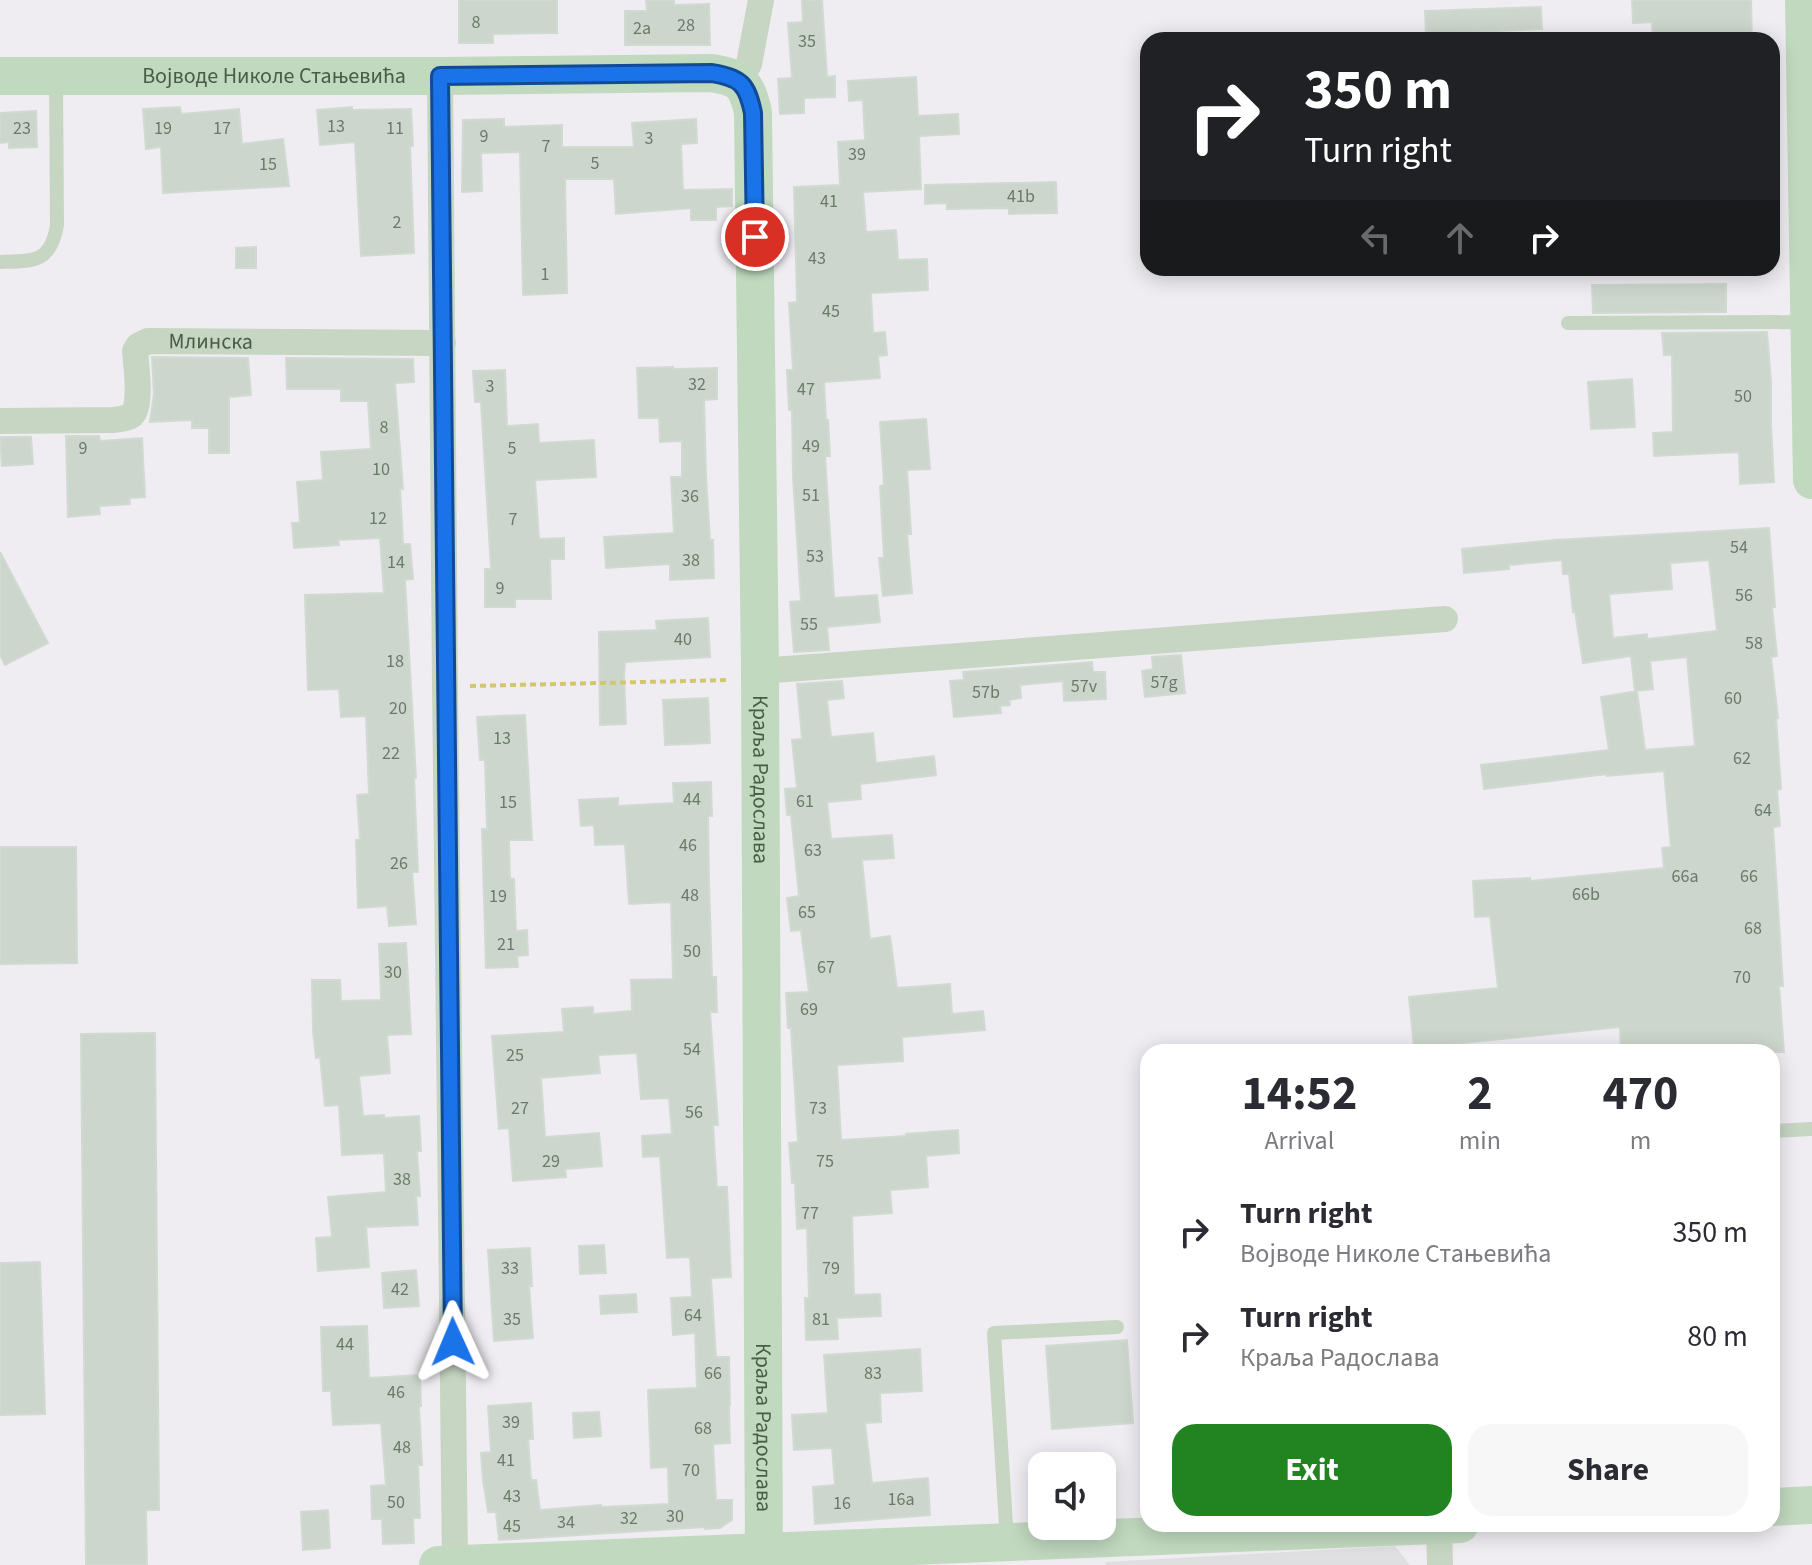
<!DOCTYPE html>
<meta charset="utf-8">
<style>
:root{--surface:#fff;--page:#f7f7f7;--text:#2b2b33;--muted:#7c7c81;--accent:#228321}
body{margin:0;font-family:"Source Sans 3",sans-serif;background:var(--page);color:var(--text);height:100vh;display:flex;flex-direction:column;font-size:30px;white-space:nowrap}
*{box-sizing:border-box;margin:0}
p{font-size:26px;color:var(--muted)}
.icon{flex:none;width:44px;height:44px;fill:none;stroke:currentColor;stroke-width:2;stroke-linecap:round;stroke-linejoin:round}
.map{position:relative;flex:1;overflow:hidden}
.drawer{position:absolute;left:1140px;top:1044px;width:640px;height:488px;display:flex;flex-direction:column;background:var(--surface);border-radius:24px;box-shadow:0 4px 20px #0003}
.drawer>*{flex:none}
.hud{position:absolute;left:1140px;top:32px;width:640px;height:244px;border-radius:24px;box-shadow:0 4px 20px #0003;background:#202124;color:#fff;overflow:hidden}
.fabs{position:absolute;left:1028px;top:1452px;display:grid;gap:16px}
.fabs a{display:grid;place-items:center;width:88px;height:88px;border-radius:16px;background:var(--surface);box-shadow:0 4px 20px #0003;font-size:40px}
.pin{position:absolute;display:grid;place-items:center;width:68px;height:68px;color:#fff;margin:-34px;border:4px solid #fff;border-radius:50%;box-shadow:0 2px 8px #0007}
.me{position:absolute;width:88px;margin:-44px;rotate:359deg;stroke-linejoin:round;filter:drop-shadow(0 0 6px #0008)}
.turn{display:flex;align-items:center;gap:28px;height:168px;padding:0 32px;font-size:36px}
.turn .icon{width:104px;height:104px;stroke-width:2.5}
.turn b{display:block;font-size:56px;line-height:68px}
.lanes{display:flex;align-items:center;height:76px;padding:0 32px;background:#0003;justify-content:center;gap:40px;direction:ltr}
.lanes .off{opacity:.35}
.eta{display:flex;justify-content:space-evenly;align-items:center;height:136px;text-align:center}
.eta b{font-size:48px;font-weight:700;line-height:56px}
.cta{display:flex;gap:16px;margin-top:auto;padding:16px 32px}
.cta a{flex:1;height:92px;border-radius:24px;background:var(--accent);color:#fff;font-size:32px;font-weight:700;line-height:92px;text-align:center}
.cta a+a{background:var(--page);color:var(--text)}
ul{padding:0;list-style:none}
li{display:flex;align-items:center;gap:24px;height:104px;padding:0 32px}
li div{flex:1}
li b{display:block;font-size:30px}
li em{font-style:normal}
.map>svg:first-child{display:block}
.education{fill:#dfdfe2}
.building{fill:#cdd6cd;stroke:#d1dad2;stroke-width:2;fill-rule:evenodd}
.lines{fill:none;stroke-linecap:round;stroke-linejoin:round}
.path{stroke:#d3c76d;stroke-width:4;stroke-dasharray:6 4;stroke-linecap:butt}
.lane{stroke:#c6d6c3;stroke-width:14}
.street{stroke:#c6d6c3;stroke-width:26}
.secondary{stroke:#c1d9bf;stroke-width:38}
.route-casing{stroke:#114b97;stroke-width:20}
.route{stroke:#1a73e8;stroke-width:14}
.labels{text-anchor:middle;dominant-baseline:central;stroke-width:7;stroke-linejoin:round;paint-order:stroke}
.number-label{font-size:18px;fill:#697b66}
.street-label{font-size:22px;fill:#485d44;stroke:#fff}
</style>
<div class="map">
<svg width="1812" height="1565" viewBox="0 0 1812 1565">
<rect width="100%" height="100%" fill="#efedf1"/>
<!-- education -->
<path class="education" d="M1395 1546 1410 1565H1106L1105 1562Z"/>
<!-- building -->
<path class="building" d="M459 0H557V33L493 34V43H459Z
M646 0H674V5L709 4 710 45H625V11H647Z
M802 0H822L827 77 835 76V97L804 98V113L780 114 778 79 792 78 788 23 803 22Z
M1632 0H1751L1752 40H1653L1652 22 1633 23Z
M1541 7 1542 29 1426 34 1425 11Z
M916 77 918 116 958 114 959 134 919 136 921 189 863 192 866 232 896 230 898 260 927 259 928 290 871 293 873 333 885 332 887 355 878 356 880 378 824 382 826 420H828L830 456H825L834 598 877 595 880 622 827 627 829 650 794 652 790 602 801 601 793 477 792 410H789L787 370H793L789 303 797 302 794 187 840 185 838 142 865 140 863 100 849 101 848 81Z
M180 107 181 114 239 109 242 144 283 139 289 186 163 193 161 147 146 149 143 109Z
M352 107V110L411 109 413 146H410L414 253 361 256 355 142 320 145 317 110Z
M36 111 37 147 9 148V142L0 143V113Z
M504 119V127L562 125V147H634L632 123 696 119 697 143 681 144 683 190 732 189V206L716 207V220H691V208L616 214 614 179H565L567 293 523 295 520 152 481 153 482 191 462 192 463 120Z
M1056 182 1057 213 1009 214V208L947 209V203L925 204V185Z
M256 247V268H236V248Z
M1726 284V312L1593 313 1592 285Z
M1767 332 1771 381V425L1774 482 1740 484 1739 452 1654 456 1653 433 1673 432 1672 355H1664L1662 333Z
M152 357 248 358 251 395 229 397V453H209V428H192V420L150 422 154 394Z
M286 358 413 359 414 382 395 383 403 489H400L403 544H410L413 579 405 580 416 778H414L418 872H412L416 924 389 926 387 906 358 908 356 840H360L357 795 369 794 366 716 341 717 339 689 308 690 305 595 384 593 380 538 338 540 339 545 294 548 292 523H300L297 482 323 480 321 452 371 449 368 401H341V389H287Z
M673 367V369L717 368V399L704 400 706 476 710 540H713L714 578 670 580V564L606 568 604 537 674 533 671 477H682V441L660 442 659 418H639L637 368Z
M505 370 507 426 538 424 539 443 594 440 596 477 535 480 539 539 564 538V559H550L551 599H515V607H485V569H491L481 402H475L473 371Z
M1632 379 1635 427 1591 429 1588 382Z
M926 419 930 469 907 470 911 534H907L912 593 883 596 879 558H884L880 486 884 485 880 422Z
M66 436H99L100 441 142 438 145 497 129 498 130 504 99 506 100 514 68 517Z
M0 437H31L33 464 2 466Z
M1769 528 1775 607H1772L1777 656 1771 657 1778 718H1776L1781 789 1777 790 1780 826 1773 827 1783 986H1779L1784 1052H1748L1747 1044 1651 1052H1621L1620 1027 1414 1048 1409 997 1498 988 1490 916 1475 917 1473 881 1530 878 1531 881 1664 868 1662 848 1671 847 1664 771 1607 776V774L1484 789 1481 765 1609 750 1601 697 1637 691 1645 750 1695 746 1687 657 1650 661 1653 689 1635 691 1631 656 1583 663 1575 611 1573 612 1569 574H1563L1562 560 1509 565V569L1464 573 1462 549 1554 540ZM1709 560 1717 631 1647 639V634L1613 638 1609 594 1672 589 1670 563Z
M0 552 48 643 5 665 0 655Z
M708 618 710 657 625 662 624 677 626 724 600 725 599 632 657 630 656 621Z
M1181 655 1185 693 1145 697 1142 671 1153 669 1152 657Z
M1092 662 1093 672H1105L1106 699 1064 701 1063 681 1020 685 1021 698 1009 700 1010 705 1000 706 1001 713 954 717 950 681 964 680 963 672Z
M842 681 844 698 827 700 831 737 873 733 876 763 934 756 936 775 860 784 861 799 827 802 831 839 892 835 894 858 862 860 870 939 890 936 897 988 950 984 952 1014 983 1011 985 1030 902 1037 903 1061 837 1065 841 1140 907 1136 906 1134 958 1130 959 1153 926 1156 928 1187 890 1190 892 1213 852 1216 854 1295 880 1294 881 1316 837 1318 838 1339 806 1340 805 1298H809L807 1228 797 1229 795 1183H792L789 1143 798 1142 791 1028H788L786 993 809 992 801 930 791 931 787 898 799 896 791 815H787L785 789 797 788 792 740 802 739 797 684Z
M708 698 710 743 665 745 663 700Z
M525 715 532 840H509L510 879H514L516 931 527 930 528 955 517 956 518 967 486 968 482 829H487L485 760H480L477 717Z
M711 782 712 816H708L709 882 712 977H716L717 1012H710L718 1125H713L717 1187H727L731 1277 711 1278 716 1357H729L730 1405H729L730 1443 713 1444 716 1500H732V1520L720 1528 705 1529V1527L499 1540 496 1512H488L483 1480 481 1453 491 1452 488 1406 531 1403 533 1439H528L531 1480H536L540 1510 601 1505 602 1507 669 1504 668 1467 651 1468 648 1390 697 1388 695 1333 673 1335 671 1298 692 1297 690 1257 667 1258 660 1156 643 1157 642 1136 672 1134 669 1098 641 1099 637 1053 598 1055 600 1073 541 1078 545 1137 599 1133 602 1166 565 1169 566 1177 513 1181 509 1128 499 1129 492 1036 564 1032 562 1009 593 1007V1014L632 1011 631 980 673 979 671 902 629 904 625 844 595 845 594 825 581 826 579 800 618 798V806L674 803 673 783Z
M0 847H76L77 963 0 964Z
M406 943 411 1034 387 1035 390 1073 359 1076 363 1116 384 1115V1118L419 1116 421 1151H417L420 1196H416L418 1225 366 1227 369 1267 318 1271 316 1238 332 1237 328 1197 386 1192 384 1153 342 1155 339 1105 325 1106 320 1057 316 1058 313 1031 312 980H340L341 1001 381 1000 379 944Z
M155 1033 159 1510H146L147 1565H86L81 1034Z
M604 1245 606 1273 580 1274 579 1246Z
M530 1248 532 1286H529L533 1338 494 1341 488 1250Z
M40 1262 45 1414 0 1415V1263Z
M416 1270 419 1306 384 1308 382 1273Z
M636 1294 637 1312 601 1314 600 1296Z
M367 1326 369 1378 420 1375 421 1406H419L422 1465H418L420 1518H413L414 1543 383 1544 382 1519H372L371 1486 386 1485 381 1423 333 1425 331 1391H323L321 1327Z
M1127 1340 1133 1423 1052 1429 1046 1346Z
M920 1349 922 1391 880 1393 881 1422 865 1423 872 1483 928 1478 930 1515 815 1524 813 1487 835 1485 832 1448 794 1450 792 1415 828 1413 824 1355Z
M599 1412 601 1436 574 1438 573 1413Z
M328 1510 330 1548 303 1550 301 1512Z"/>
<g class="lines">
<!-- path -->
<path class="path" d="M470 686 730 680"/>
<!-- lane -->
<path class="lane" d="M0 262C33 261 51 263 57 225L56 76
M1568 323 1810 322
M1772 1131 1812 1129
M1007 1541 994 1333 1117 1327"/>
<!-- street -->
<g class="street">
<path d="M440 76 445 687 455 1565"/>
<path d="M740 82 749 64 761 0"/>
<path id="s1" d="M0 421 114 420C120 419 127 419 132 415 142 406 136 364 135 351L138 346 148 341 443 343"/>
<path d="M760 671 1445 619"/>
<path d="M1439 1525 1440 1565"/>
</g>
<!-- secondary -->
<g class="secondary">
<path d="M1804 0 1812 480"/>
<path id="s2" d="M0 76H440L712 73C741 78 747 84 753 113L760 671 764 1565"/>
<path d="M1772 1507 1812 1505"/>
<path d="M438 1565 1460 1524"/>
</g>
</g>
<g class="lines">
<defs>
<path id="route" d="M453 1342 440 76 712 73C741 78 747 84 753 113L755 237"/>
</defs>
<!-- route casing -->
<use href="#route" class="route-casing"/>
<!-- route -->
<use href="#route" class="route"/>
</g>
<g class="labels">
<!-- number labels -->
<g class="number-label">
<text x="476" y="22">8</text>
<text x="686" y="25">28</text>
<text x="642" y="28">2a</text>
<text x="807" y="41">35</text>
<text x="336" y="126">13</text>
<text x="22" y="128">23</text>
<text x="163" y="128">19</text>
<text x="222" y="128">17</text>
<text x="395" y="128">11</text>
<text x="484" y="136">9</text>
<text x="649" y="138">3</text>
<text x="546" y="146">7</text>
<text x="857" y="154">39</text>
<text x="595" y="163">5</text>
<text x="268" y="164">15</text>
<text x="1021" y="196">41b</text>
<text x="829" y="201">41</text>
<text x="397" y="222">2</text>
<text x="817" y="258">43</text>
<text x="545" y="274">1</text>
<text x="831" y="311">45</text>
<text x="697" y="384">32</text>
<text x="490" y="386">3</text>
<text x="806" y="389">47</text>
<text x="1743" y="396">50</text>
<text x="384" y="427">8</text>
<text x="811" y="446">49</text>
<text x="83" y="448">9</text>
<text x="512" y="448">5</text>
<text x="381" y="469">10</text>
<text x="811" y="495">51</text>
<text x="690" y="496">36</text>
<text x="378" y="518">12</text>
<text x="513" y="519">7</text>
<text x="1739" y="547">54</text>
<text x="815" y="556">53</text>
<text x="691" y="560">38</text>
<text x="396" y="562">14</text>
<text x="500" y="588">9</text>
<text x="1744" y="595">56</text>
<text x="809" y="624">55</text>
<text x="683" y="639">40</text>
<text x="1754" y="643">58</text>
<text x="395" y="661">18</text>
<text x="1164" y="682">57g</text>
<text x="1084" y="686">57v</text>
<text x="986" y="692">57b</text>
<text x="1733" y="698">60</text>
<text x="398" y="708">20</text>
<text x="502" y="738">13</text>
<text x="391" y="753">22</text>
<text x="1742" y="758">62</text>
<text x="692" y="799">44</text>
<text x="805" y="801">61</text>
<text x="508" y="802">15</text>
<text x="1763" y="810">64</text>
<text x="688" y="845">46</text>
<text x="813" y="850">63</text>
<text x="399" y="863">26</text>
<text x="1685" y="876">66a</text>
<text x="1749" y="876">66</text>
<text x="1586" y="894">66b</text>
<text x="690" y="895">48</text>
<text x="498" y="896">19</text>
<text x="807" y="912">65</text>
<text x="1753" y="928">68</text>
<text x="506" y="944">21</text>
<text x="692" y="951">50</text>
<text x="826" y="967">67</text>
<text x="393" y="972">30</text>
<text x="1742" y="977">70</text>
<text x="809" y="1009">69</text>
<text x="692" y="1049">54</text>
<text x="515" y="1055">25</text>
<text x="520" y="1108">27</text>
<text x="818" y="1108">73</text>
<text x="694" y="1112">56</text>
<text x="551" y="1161">29</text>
<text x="825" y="1161">75</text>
<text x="402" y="1179">38</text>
<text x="810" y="1213">77</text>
<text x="510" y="1268">33</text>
<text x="831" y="1268">79</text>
<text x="400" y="1289">42</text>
<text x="693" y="1315">64</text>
<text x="512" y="1319">35</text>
<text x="821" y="1319">81</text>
<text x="345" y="1344">44</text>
<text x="713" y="1373">66</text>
<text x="873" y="1373">83</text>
<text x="396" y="1392">46</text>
<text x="511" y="1422">39</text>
<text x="703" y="1428">68</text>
<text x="402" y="1447">48</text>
<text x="506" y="1460">41</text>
<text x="691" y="1470">70</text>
<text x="512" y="1496">43</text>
<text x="901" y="1499">16a</text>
<text x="396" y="1502">50</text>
<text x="842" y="1503">16</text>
<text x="675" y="1516">30</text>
<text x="629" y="1518">32</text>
<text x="566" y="1522">34</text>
<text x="512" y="1526">45</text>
</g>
<!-- street labels -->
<g class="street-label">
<text stroke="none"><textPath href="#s2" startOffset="274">Војводе Николе Стањевића</textPath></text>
<text stroke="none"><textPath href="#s1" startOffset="278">Млинска</textPath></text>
<text stroke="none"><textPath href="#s2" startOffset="1442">Краља Радослава</textPath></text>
<text stroke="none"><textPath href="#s2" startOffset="2090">Краља Радослава</textPath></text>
</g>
</g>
</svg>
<div class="fabs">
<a><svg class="icon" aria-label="sound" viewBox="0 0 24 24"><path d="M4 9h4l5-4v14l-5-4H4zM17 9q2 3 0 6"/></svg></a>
</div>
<div class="pin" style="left:755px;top:237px;background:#d93025"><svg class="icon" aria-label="arrive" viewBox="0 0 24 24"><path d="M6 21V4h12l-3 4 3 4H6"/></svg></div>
<svg class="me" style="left:453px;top:1342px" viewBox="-20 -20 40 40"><path d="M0-17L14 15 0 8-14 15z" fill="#1a73e8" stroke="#fff" stroke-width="4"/></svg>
<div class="hud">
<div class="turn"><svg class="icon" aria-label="right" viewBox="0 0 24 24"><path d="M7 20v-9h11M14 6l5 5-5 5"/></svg><div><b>350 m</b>Turn right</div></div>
<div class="lanes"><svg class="icon off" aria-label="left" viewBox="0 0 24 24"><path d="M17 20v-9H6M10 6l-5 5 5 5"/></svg><svg class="icon off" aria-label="ahead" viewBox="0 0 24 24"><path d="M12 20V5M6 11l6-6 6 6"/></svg><svg class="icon" aria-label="right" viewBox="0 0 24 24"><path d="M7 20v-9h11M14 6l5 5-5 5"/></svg></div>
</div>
<section class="drawer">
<div class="eta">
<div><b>14:52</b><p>Arrival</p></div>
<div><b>2</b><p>min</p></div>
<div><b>470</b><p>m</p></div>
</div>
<ul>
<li><svg class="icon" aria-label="right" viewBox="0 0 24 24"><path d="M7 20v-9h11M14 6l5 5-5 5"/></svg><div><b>Turn right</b><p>Војводе Николе Стањевића</p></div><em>350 m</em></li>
<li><svg class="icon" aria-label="right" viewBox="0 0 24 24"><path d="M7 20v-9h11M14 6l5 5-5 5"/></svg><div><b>Turn right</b><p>Краља Радослава</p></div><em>80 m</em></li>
</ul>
<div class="cta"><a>Exit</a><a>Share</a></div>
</section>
</div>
